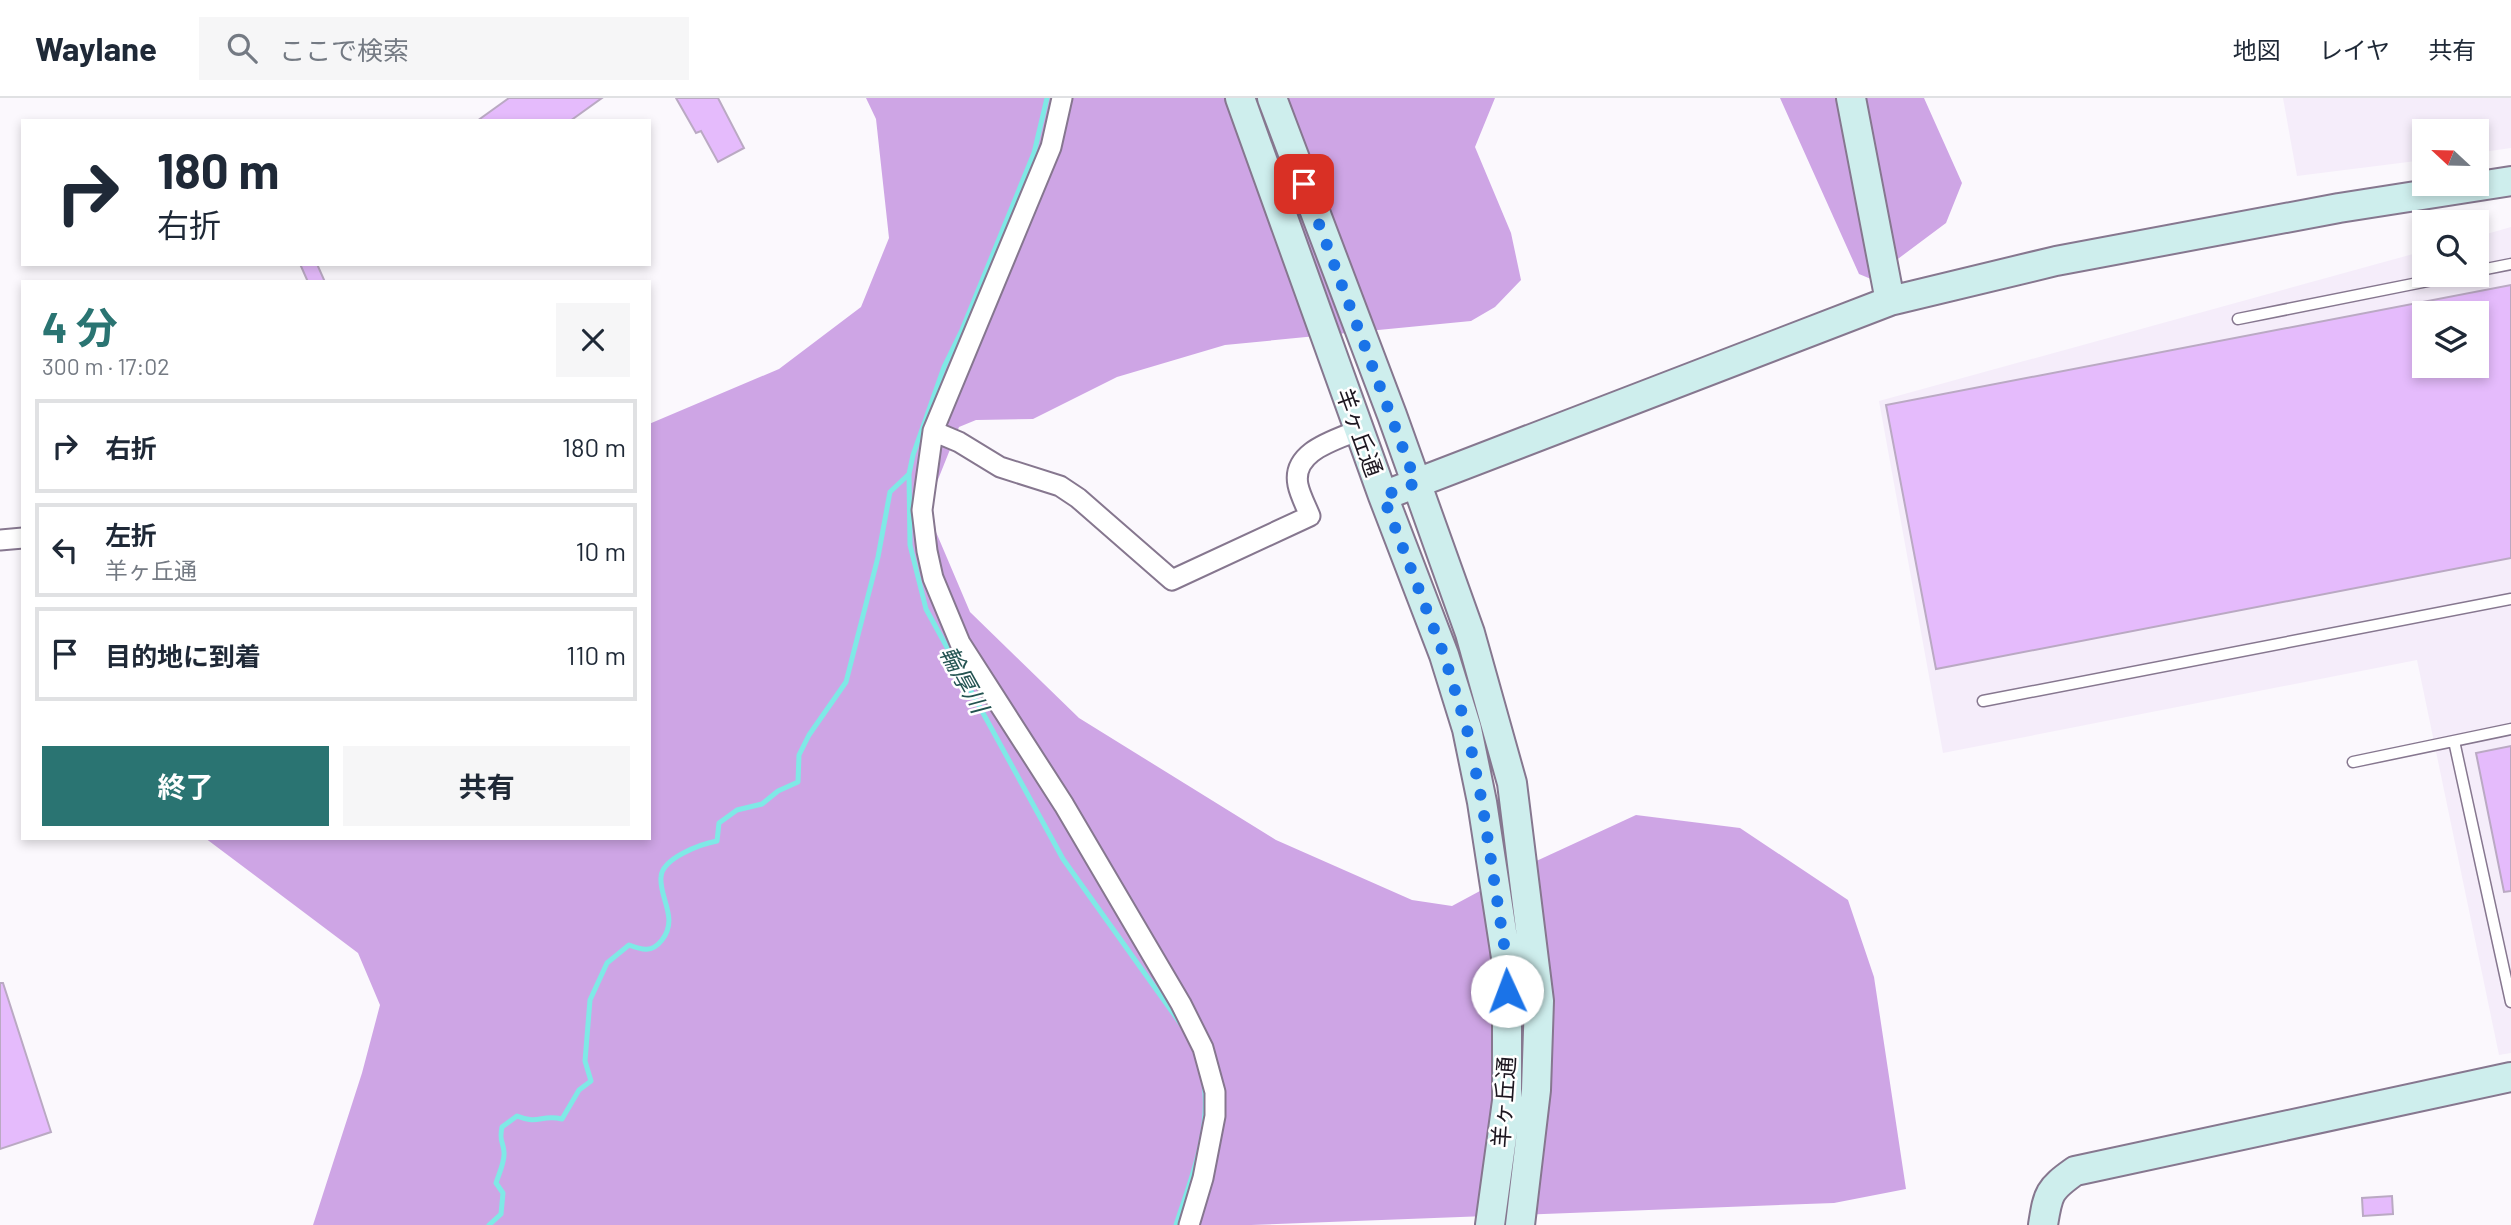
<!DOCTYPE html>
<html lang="ja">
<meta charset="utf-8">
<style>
:root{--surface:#fff;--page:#f6f6f7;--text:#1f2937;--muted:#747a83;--line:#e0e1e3;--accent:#2a7472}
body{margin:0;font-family:Barlow,"Noto Sans JP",sans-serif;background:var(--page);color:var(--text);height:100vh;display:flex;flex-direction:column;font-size:26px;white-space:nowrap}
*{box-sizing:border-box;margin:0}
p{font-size:23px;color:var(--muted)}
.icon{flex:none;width:38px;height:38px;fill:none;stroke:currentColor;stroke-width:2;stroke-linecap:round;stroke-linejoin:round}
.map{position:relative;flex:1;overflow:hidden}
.side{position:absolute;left:21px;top:182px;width:630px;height:560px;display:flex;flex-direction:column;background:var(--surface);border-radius:0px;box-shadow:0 4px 10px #0003}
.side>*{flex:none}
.hud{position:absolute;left:21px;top:21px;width:630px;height:147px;border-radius:0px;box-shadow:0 4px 10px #0003;background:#fff;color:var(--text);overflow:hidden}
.needle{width:46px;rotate:292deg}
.buttons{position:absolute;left:2412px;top:21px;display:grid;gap:14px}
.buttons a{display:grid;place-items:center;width:77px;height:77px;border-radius:0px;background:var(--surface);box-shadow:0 4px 10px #0003;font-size:35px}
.pin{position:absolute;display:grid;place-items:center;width:60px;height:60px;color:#fff;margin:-30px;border-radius:14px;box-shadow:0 4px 10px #0006}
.me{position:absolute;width:77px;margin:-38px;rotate:358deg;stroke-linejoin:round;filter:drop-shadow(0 0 5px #0008)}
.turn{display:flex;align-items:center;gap:24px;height:147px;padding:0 21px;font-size:32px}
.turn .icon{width:91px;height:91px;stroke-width:2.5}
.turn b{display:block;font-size:49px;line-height:60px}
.round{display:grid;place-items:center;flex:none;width:74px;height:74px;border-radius:0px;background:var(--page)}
.headline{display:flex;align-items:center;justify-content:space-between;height:119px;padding:0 21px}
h1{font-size:42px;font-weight:700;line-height:52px;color:var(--accent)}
.cta{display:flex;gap:14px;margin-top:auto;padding:14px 21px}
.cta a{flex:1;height:80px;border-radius:0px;background:var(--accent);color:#fff;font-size:28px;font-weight:700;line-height:80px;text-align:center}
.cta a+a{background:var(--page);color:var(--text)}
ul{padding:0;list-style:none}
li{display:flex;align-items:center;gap:21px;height:94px;margin:0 14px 10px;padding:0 7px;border:4px solid var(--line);border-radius:0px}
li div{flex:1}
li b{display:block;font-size:26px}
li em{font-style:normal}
header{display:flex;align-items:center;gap:42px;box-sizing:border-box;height:98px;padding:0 35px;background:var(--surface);border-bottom:2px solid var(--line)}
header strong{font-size:33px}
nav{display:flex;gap:38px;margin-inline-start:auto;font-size:24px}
.search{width:490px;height:63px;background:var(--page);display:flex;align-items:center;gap:18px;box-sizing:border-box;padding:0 24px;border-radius:0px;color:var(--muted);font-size:26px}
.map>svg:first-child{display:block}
.built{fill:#f5edfa;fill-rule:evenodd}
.forest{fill:#cea5e5}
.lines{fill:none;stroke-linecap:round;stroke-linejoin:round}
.stream{stroke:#7fe9e6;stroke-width:5}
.building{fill:#e5bbfc;stroke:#baa9c3;stroke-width:2;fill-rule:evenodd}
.lane-casing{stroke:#86778f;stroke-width:13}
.street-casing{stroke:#86778f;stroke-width:23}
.secondary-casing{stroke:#86778f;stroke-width:32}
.lane{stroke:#fff;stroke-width:10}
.street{stroke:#fff;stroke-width:19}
.secondary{stroke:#ceeeed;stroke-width:28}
.route{stroke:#1a73e8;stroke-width:12;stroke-dasharray:0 21.6}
.labels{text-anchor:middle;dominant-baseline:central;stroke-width:5;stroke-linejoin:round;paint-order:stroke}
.street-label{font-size:23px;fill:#1d1720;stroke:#fff}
.water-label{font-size:24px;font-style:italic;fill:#235351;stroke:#fff}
</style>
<header>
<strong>Waylane</strong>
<div class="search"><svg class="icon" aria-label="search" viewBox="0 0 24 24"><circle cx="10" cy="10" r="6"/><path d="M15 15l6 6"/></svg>ここで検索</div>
<nav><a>地図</a><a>レイヤ</a><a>共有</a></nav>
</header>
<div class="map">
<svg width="2511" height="1127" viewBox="0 0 2511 1127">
<rect width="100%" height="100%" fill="#fbf8fd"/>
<!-- built -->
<path class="built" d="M2283 0H2511V50L2476 55V33H2424V62L2297 78Z
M2511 129V955L2499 957 2417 562 1943 655 1879 303 2424 153V177H2476V139ZM2424 215H2476V268H2424Z"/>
<!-- forest -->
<path class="forest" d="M866 0H1495L1475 49 1511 135 1521 182 1495 209 1471 223 1225 247 1117 279 1033 321 976 322 959 329 931 399 936 434 970 514 1079 620 1276 742 1412 802 1452 808 1532 765 1636 717 1740 730 1848 802 1874 879 1906 1091 1834 1105 1251 1127H313L362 975 380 907 358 855 205 740H649V326L779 271 861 209 889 140 876 21Z
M1780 0H1924L1962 85 1946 125 1871 181 1859 176Z"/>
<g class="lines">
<!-- stream -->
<path class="stream" d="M1047 0 1034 55 962 232 944 269 913 357 909 376 910 447 926 511 1063 761 1183 929
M489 1127 501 1116 503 1095 496 1085C499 1075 505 1064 504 1054 503 1042 499 1044 502 1029L517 1018C539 1027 541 1016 562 1021L579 992 591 983 585 963 590 902 607 865 629 847C642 852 652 855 662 842 679 820 659 800 661 779 662 760 701 746 717 743L719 725 737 712 762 706 778 693 798 684 799 657 809 637 846 584 878 459 890 394 909 376
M1176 1127C1190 1083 1211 1033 1204 986"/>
</g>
<!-- building -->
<path class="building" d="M509 0H602L570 23H477Z
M676 0H718L744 50 718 64 701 33 696 35Z
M300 166H317L325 184H308Z
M2511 187V460L1936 571 1886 307ZM2424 215H2476V268H2424Z
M2511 648V793L2504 794 2476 655Z
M0 885H3L51 1034 0 1051Z
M2392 1098 2393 1116 2363 1118 2362 1100Z"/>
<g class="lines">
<defs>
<path id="lane" d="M2476 173 2511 166
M2238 221 2458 177
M1983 603 2511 501
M2454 643 2511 904
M2353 664 2511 631"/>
<path id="street" d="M1062 0 1051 49 933 333 922 412 927 453 933 480 960 545 1064 707 1181 906 1203 950 1215 994V1018L1203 1080 1189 1127
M933 333 959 344 1000 369 1060 388 1078 400 1172 482 1310 418C1306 408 1300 397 1298 387 1291 353 1336 342 1359 332
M0 442 23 440"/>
<path id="secondary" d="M1240 0 1383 398 1444 557 1467 631 1482 704 1507 866V1003L1490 1127
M1272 0 1392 317 1470 535 1512 685 1539 903 1536 992 1520 1127
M1851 0 1890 203
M1383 398 1890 203 2056 163 2339 110 2511 83
M2043 1127C2048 1096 2048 1092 2075 1073L2511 979"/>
</defs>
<!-- lane casing -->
<use href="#lane" class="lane-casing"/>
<!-- street casing -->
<use href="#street" class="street-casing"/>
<!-- secondary casing -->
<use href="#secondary" class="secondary-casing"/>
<!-- lane -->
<use href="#lane" class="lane"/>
<!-- street -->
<use href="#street" class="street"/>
<!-- secondary -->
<use href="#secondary" class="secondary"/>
</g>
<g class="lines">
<!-- route -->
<path class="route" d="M1304 86 1416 385 1383 398 1444 557 1467 631 1482 704 1507 866V893"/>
</g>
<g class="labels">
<!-- street labels -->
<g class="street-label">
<text transform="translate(1360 334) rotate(70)">羊ヶ丘通</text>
<text transform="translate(1503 1004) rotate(-86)">羊ヶ丘通</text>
</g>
<!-- water labels -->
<g class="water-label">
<text transform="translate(965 581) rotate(61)">輪厚川</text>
</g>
</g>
</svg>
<div class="buttons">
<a><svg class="needle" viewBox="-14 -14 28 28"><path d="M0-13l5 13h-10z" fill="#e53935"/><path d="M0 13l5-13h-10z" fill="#747a83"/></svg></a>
<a><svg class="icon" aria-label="search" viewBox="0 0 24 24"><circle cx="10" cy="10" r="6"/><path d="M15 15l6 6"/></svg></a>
<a><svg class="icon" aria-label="layers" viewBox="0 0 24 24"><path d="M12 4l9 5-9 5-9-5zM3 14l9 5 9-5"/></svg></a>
</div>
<div class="pin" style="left:1304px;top:86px;background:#d93025"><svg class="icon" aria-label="arrive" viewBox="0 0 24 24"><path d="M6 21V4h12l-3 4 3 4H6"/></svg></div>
<svg class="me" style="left:1507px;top:893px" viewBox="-20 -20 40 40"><circle r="19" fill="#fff"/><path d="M0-13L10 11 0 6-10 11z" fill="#1a73e8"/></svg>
<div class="hud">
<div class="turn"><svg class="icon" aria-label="right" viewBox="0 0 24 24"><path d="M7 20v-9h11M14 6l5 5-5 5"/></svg><div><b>180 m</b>右折</div></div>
</div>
<section class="side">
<div class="headline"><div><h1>4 分</h1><p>300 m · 17:02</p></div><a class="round"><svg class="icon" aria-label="close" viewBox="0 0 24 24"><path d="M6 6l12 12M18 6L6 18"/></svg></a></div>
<ul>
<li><svg class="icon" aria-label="right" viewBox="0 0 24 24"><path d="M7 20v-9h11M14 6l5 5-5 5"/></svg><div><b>右折</b></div><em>180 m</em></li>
<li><svg class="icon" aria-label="left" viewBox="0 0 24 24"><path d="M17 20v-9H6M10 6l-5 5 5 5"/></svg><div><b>左折</b><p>羊ヶ丘通</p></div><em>10 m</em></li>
<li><svg class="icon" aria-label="arrive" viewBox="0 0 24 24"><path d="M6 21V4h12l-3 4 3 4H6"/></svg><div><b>目的地に到着</b></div><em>110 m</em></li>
</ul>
<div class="cta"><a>終了</a><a>共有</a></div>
</section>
</div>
